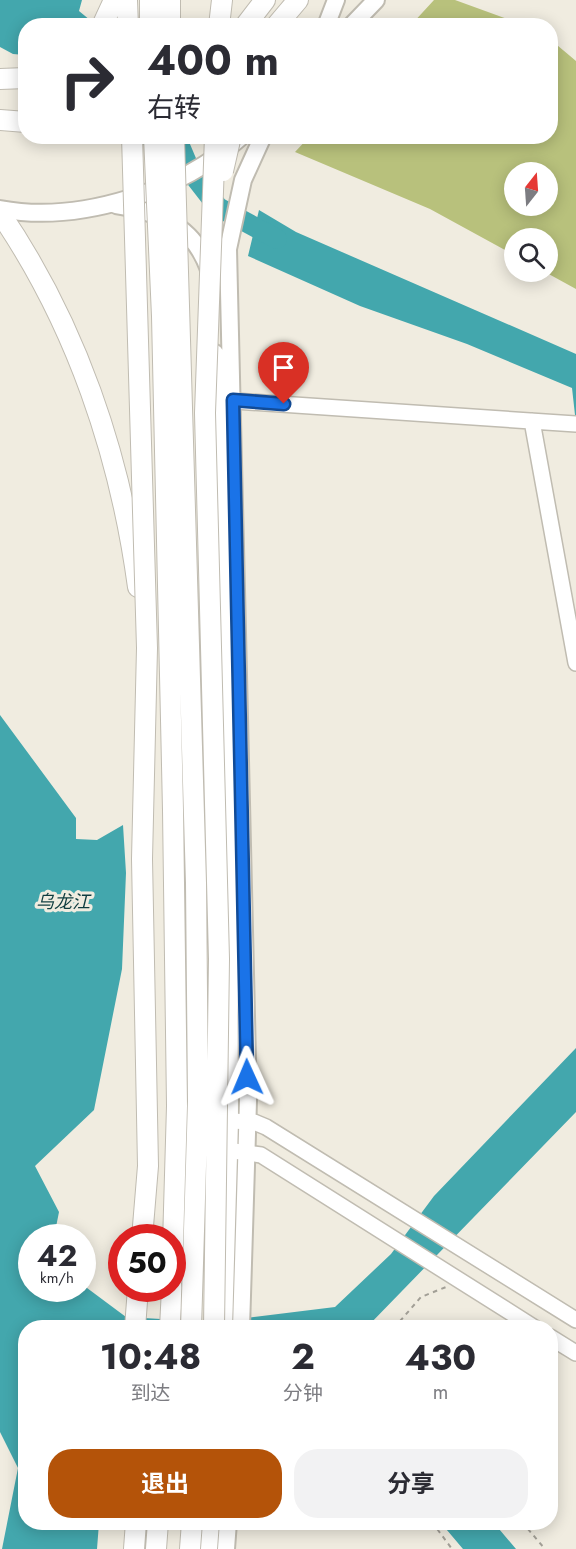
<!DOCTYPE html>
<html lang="zh">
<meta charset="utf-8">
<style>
:root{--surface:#fff;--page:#f2f2f3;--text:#2b2b33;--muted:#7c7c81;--accent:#b45309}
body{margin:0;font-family:Jost,"Noto Sans SC",sans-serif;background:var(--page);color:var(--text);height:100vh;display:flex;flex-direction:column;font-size:22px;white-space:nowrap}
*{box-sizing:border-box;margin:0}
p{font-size:20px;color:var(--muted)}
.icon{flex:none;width:33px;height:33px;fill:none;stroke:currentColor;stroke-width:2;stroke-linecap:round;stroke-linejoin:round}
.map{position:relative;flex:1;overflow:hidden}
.sheet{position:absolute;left:18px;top:1320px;width:540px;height:210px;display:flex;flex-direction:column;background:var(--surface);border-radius:24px;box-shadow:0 3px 15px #0003}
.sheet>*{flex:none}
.guide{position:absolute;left:18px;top:18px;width:540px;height:126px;border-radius:24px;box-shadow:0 3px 15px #0003;background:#fff;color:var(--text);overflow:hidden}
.needle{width:39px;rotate:17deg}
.tools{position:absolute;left:504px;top:162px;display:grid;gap:12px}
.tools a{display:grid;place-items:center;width:54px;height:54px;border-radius:50%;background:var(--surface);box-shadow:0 3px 15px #0003;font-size:30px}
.speed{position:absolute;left:18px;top:1224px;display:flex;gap:12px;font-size:30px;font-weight:700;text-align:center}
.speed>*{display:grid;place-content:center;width:78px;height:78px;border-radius:50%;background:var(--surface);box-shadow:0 3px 15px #0003;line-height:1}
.speed small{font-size:15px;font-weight:400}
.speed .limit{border:9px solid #d22;background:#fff;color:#111}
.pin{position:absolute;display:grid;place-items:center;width:51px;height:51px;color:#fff;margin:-62px -26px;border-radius:50% 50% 50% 0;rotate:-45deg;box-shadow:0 0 6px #0007}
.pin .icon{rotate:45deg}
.me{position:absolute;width:66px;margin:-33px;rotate:359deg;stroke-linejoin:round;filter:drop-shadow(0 0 4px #0008)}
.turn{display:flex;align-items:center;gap:21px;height:126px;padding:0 30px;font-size:27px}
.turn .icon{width:78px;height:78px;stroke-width:2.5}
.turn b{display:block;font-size:42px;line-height:51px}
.eta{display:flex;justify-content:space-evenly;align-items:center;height:102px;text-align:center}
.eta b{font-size:36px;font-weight:700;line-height:42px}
.action{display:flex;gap:12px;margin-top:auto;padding:12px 30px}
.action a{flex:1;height:69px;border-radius:24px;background:var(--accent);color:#fff;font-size:24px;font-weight:700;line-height:69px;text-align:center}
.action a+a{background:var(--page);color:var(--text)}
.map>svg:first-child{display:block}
.forest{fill:#b8c17c;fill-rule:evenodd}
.water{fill:#43a7ad}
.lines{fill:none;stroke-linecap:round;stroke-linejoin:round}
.river{stroke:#43a7ad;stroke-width:20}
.tertiary-casing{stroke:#c0bcb1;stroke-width:18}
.secondary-casing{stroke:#c0bcb1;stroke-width:20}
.trunk-casing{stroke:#c0bcb1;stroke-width:22}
.path{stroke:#a29f96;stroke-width:2;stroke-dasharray:4.5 4.5;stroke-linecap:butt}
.tertiary{stroke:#fff;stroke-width:15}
.secondary{stroke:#fff;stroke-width:16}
.trunk{stroke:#fff;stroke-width:20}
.trunk-bridge-casing{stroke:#c0bcb1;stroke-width:22;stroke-linecap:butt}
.trunk-bridge{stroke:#fff;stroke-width:20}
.route-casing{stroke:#114b97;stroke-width:15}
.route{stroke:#1a73e8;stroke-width:10}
.labels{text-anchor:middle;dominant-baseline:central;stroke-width:6;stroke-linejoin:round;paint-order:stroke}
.water-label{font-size:18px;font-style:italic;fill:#0e3c3f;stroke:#f0ece0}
</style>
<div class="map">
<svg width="576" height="1549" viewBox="0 0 576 1549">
<rect width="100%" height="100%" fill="#f0ece0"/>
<!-- forest -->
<path class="forest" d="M434 0H455L524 25H411Z
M551 40 576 61V289L545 272H548V238H514V255L430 209 295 152 309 137 550 136ZM514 172H548V206H514Z"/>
<!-- water -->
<path class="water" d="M0 0H82L79 11 96 25 26 26 25 55 13 54 0 47Z
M138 137H187L198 163 179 181 159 167Z
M259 210 296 232 576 354V424L572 388 467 344 360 306 248 256Z
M0 715 76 818V839L97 840 123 825 126 873 122 969 94 1110 35 1166 59 1212 54 1237 32 1238V1288H82L83 1285 126 1317 213 1322 335 1307 391 1254 434 1196 576 1048V1112L367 1327 26 1328V1522L99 1523 97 1549H2L18 1468 0 1432Z
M441 1523H494L516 1549H463Z"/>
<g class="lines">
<!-- river -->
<path class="river" d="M180 158 218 207 277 239"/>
<defs>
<path id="tertiary" d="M220 400 576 424
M532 421 576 663
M230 1121 254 1122 266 1127 576 1320
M234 1151 261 1155 535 1328
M550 1337 576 1353"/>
<path id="secondary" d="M326 26 336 0
M351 26 376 0
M116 205C160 212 196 227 210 273
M0 209C80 224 182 191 242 136
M215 353 229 881 230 1121 224 1328
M241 1328 248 1101 228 249 243 180 263 136
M209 1549 211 1522
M226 1549 228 1522"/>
<path id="trunk" d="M127 0 128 26
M150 0V26
M170 0V26
M102 26 114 0
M219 26 222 0
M245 26 265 0
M276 26 298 0
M0 79 26 78
M0 120 26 122
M0 213C76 324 120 454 138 587
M135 1328 138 1288
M170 1328 172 1288
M134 1549 136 1522
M156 1549 158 1522
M190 1549 192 1522"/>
</defs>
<!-- tertiary casing -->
<use href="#tertiary" class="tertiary-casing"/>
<!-- secondary casing -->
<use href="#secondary" class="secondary-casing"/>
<!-- trunk casing -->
<use href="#trunk" class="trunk-casing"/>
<!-- path -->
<path class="path" d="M394 1328 421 1297 446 1287
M432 1522 452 1549
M522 1522 545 1549"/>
<!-- tertiary -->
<use href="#tertiary" class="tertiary"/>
<!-- secondary -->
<use href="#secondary" class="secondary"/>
<!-- trunk -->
<use href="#trunk" class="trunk"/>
<defs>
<path id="trunk-bridge" d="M132 136 147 648 142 859 148 1166 142 1238
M154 136 162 316 173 810 177 1106 172 1278
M174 136 196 883 198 1101 191 1328
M223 171 231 136
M214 1328 219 959 205 413 215 136"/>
</defs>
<!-- trunk-bridge casing -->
<use href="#trunk-bridge" class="trunk-bridge-casing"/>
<!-- trunk-bridge -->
<use href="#trunk-bridge" class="trunk-bridge"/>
</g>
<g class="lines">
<defs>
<path id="route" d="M247 1077 233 400 284 404"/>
</defs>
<!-- route casing -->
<use href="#route" class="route-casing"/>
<!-- route -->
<use href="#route" class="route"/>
</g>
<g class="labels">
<!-- water labels -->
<g class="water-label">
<text x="63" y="902">乌龙江</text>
</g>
</g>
</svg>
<div class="tools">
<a><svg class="needle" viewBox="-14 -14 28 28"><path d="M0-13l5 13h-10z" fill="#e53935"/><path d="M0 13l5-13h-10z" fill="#7c7c81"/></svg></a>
<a><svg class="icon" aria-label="search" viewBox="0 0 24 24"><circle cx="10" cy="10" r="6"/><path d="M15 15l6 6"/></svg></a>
</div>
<div class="speed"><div>42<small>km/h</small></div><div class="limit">50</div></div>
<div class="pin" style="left:284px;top:404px;background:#d93025"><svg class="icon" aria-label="arrive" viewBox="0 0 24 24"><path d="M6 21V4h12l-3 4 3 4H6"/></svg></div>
<svg class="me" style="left:247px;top:1077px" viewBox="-20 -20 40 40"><path d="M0-17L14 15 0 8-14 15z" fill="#1a73e8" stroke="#fff" stroke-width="4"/></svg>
<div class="guide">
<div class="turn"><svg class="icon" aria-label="right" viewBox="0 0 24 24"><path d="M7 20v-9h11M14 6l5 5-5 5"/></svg><div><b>400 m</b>右转</div></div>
</div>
<section class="sheet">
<div class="eta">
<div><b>10:48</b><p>到达</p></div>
<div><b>2</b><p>分钟</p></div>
<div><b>430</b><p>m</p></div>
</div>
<div class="action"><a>退出</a><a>分享</a></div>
</section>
</div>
